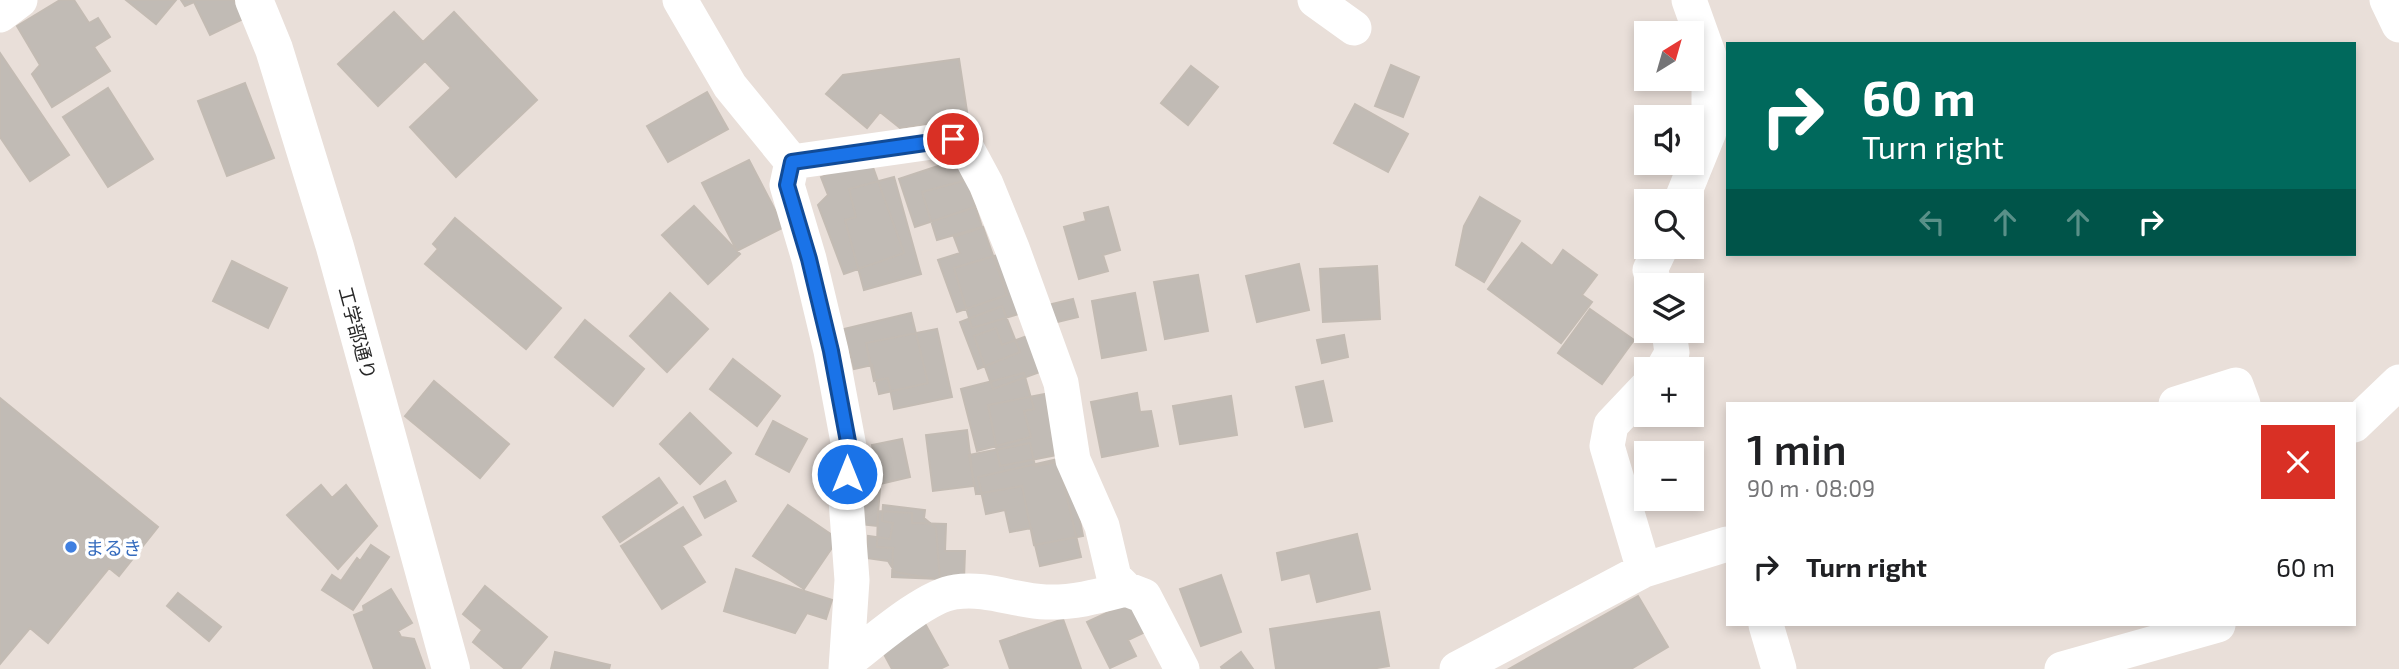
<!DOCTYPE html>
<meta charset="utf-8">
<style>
:root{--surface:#fff;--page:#f6f6f6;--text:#202124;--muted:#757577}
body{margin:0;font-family:"Exo 2","Noto Sans JP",sans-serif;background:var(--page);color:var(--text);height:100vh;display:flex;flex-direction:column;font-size:26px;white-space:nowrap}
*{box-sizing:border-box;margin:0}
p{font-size:23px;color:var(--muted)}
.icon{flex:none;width:38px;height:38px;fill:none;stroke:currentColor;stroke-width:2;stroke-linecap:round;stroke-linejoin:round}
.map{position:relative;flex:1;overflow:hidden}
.details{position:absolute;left:1726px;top:402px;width:630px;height:224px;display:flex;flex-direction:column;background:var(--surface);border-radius:0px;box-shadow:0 4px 10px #0003}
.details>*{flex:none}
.hud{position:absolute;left:1726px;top:42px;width:630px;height:214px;border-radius:0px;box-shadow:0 4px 10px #0003;background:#00695c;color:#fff;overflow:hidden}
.needle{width:46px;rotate:37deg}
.controls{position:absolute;left:1634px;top:21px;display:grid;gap:14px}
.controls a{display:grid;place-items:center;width:70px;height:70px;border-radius:0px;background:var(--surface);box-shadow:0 4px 10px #0003;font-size:35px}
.pin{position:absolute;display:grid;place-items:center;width:60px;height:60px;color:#fff;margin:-30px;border:4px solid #fff;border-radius:50%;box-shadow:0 2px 7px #0007}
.me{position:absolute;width:77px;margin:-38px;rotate:0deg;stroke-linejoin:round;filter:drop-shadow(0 0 5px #0008)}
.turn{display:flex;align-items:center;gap:24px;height:147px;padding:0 21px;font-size:32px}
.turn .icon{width:91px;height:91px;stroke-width:2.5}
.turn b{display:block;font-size:49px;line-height:60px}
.lanes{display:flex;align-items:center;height:66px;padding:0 21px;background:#0003;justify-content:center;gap:35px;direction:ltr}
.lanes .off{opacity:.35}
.round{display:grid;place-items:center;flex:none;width:74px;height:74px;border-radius:0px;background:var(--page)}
.overview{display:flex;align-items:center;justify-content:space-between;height:119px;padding:0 21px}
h1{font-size:42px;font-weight:600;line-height:52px}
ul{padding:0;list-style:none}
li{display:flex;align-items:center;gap:21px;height:91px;padding:0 21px}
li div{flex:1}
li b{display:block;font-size:26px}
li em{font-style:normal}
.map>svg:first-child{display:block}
.building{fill:#c1bbb5;stroke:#c3bbb3;stroke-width:2}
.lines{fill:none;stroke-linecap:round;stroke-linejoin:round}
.minor{stroke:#fff;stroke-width:35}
.tertiary{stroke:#fff;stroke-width:38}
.route-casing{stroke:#114b97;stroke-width:18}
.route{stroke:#1a73e8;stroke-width:12}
.shop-dot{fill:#3f7fe0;stroke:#fff;stroke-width:2.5}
.labels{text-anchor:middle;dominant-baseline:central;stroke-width:7;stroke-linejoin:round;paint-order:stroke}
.street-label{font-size:19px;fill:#272727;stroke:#fff}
.shop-label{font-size:19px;fill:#366cbe;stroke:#fff;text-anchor:start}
</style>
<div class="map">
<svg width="2399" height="669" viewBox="0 0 2399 669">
<rect width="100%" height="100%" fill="#e9dfd9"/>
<!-- building -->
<path class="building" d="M60 0H74L89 23 98 18 110 37 94 47 110 71 52 107 32 74 40 65 17 26Z
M126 0H176L156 24Z
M181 0H234L243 19 210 35 194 2 185 6Z
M394 12 423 42 454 12 537 100 456 177 410 127 451 88 425 61 378 106 338 64Z
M0 53 69 155 30 181 0 137Z
M959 59 968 118 900 128 880 112 867 128 826 94 843 75Z
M1391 65 1419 77 1403 117 1375 106Z
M1191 66 1218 87 1188 125 1161 103Z
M245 83 274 158 227 176 198 101Z
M108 88 153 159 108 187 63 117Z
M707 92 728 129 668 162 647 126Z
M1355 104 1408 134 1388 172 1334 143Z
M962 158 978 206 915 227 899 179Z
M870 159 904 253 844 274 818 205 828 195 821 177Z
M749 160 784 227 737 251 702 183Z
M894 177 921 274 864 290 845 220 856 217 849 189Z
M967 180 982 227 937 240 922 192Z
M1480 197 1520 221 1484 282 1456 265 1464 226Z
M694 206 740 254 708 284 662 235Z
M1108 207 1120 250 1103 255 1108 271 1079 279 1064 227 1086 221 1084 213Z
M455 218 561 308 526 349 425 264 438 249 433 244Z
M983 227 1007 295 957 312 938 260 960 253 954 237Z
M1522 243 1552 266 1563 250 1597 275 1582 295 1592 302 1561 343 1488 289Z
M1004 253 1022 313 972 328 954 268Z
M232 261 287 288 268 328 213 301Z
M1299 264 1309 310 1257 322 1246 276Z
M1377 266 1380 319 1323 322 1320 269Z
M1198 275 1208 331 1165 339 1154 282Z
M670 293 708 329 667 372 630 336Z
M1135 293 1146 350 1102 358 1092 301Z
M1073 299 1078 317 1053 323 1048 305Z
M1002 306 1020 352 978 369 960 322Z
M1590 309 1634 340 1602 384 1558 353Z
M911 313 928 383 879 394 872 365 854 369 844 329Z
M585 320 644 369 613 406 555 357Z
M996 328 1002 345 1027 336 1040 372 993 389 974 336Z
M937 329 952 397 894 409 888 378 874 381 866 343Z
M1344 335 1348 357 1322 363 1317 340Z
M733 359 780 396 757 426 710 389Z
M1024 373 1034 409 1024 411 1031 437 977 451 961 389Z
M434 381 509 444 480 478 405 416Z
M1323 381 1332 421 1305 427 1296 387Z
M1137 393 1140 412 1151 411 1158 446 1102 457 1091 402Z
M1045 394 1057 455 1000 466 988 405Z
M1231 396 1237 435 1180 444 1173 406Z
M0 398 158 527 119 576 109 568 48 643 30 628 0 664Z
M690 413 731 453 700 484 660 444Z
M773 421 807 439 789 472 756 454Z
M967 430 974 486 933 491 926 435Z
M902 439 910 477 880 484 872 445Z
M1030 443 1035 466 1068 460 1083 536 1034 545 1022 486 976 494 969 455Z
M1058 459 1081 557 1040 566 1031 528 1010 532 1005 510 986 514 978 477Z
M659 478 677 503 620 542 603 517Z
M725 481 736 501 705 518 694 497Z
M321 485 332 498 346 485 377 526 338 569 287 515Z
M854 486 880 489 877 526 851 523Z
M788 505 838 539 804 589 753 556Z
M883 505 925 510 924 518 936 528 940 580 895 572 888 561 866 558 868 536 890 539 893 523 882 521Z
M683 507 701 535 682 546 705 582 662 609 621 546Z
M878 511 912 513V523L946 524 945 551H965L964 580 892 577 893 548 877 547Z
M1357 534 1370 589 1317 602 1310 573 1282 580 1277 553Z
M371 545 389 557 353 610 322 590 332 575 341 581 357 558 360 561Z
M736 569 832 600 826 619 807 613 795 633 724 611Z
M1221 575 1241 632 1201 646 1180 589Z
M485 586 547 637 520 669H505L473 642 482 630 463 614Z
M391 589 412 623 398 631 401 637 414 639 425 669H374L354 615 364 611 363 606Z
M178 593 221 627 209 641 167 606Z
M1638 596 1668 647 1631 669H1509Z
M1130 602 1145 632 1128 640 1136 656 1110 668 1087 622Z
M1379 612 1389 666 1371 669H1276L1270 629Z
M1063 619 1081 669H1010L1000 641Z
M923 620 948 665 940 669H892L879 645Z
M555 652 610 665 609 669H551Z
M1241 652 1253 669H1222L1221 667Z"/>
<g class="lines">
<!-- minor -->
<path class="minor" d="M680 0 730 86 792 162 787 185 809 259 831 351 849 447 846 500 852 580 846 669
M1315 0 1354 28
M2387 0 2399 25
M0 15 20 0
M792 162 953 139 965 145 986 184 1012 248 1061 383 1073 460 1102 526 1114 577 1126 589 1144 596 1182 669
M1681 201 1709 132V56L1689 0
M1655 285 1650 270 1661 247
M1663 369 1672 353 1669 331
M2176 404 2236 385 2243 404
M2354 425 2399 382
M1644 570 1607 446 1611 425 1647 387
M1766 625 1779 669
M847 662C872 643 925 596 955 592 986 587 1016 601 1046 602 1074 603 1099 596 1126 589
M1457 669 1644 570 1727 544
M2062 669 2218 625"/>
<!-- tertiary -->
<path class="tertiary" d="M254 0 274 49 335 247 451 669"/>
</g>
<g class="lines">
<defs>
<path id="route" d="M847 474 849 447 831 351 809 259 787 185 792 162 953 139"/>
</defs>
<!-- route casing -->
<use href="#route" class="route-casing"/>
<!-- route -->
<use href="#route" class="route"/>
</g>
<!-- markers -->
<circle class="shop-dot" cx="71" cy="547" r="7"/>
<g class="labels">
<!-- street labels -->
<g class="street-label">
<text transform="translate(358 333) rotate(75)">工学部通り</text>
</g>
<!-- shop labels -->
<g class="shop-label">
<text x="85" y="547">まるき</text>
</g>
</g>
</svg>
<div class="controls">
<a><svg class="needle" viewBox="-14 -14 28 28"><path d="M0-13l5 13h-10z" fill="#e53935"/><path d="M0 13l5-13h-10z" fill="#757577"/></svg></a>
<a><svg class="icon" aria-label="sound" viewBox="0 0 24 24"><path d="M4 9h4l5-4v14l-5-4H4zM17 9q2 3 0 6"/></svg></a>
<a><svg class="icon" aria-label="search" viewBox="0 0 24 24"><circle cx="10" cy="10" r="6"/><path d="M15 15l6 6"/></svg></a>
<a><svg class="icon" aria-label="layers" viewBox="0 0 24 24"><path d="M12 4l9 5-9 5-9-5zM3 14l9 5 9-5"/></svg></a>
<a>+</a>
<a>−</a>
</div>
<div class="pin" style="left:953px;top:139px;background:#d93025"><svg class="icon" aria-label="arrive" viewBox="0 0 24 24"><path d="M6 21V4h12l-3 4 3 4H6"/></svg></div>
<svg class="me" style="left:847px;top:474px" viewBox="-20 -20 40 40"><circle r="17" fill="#1a73e8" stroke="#fff" stroke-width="3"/><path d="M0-11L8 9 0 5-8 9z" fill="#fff"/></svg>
<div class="hud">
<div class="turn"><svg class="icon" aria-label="right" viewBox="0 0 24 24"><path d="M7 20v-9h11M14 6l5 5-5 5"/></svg><div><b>60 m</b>Turn right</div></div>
<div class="lanes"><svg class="icon off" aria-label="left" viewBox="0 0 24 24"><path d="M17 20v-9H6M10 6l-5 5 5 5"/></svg><svg class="icon off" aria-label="ahead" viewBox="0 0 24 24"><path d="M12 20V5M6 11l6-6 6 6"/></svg><svg class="icon off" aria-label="ahead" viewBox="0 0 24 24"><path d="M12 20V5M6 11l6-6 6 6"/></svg><svg class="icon" aria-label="right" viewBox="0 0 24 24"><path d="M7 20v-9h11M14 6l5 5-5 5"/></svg></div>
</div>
<section class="details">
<div class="overview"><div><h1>1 min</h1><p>90 m · 08:09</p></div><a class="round" style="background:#d93025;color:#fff"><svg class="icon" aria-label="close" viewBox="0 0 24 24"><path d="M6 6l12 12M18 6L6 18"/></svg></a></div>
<ul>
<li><svg class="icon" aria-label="right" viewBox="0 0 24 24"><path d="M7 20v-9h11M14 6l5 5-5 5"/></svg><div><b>Turn right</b></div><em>60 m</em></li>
</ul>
</section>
</div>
